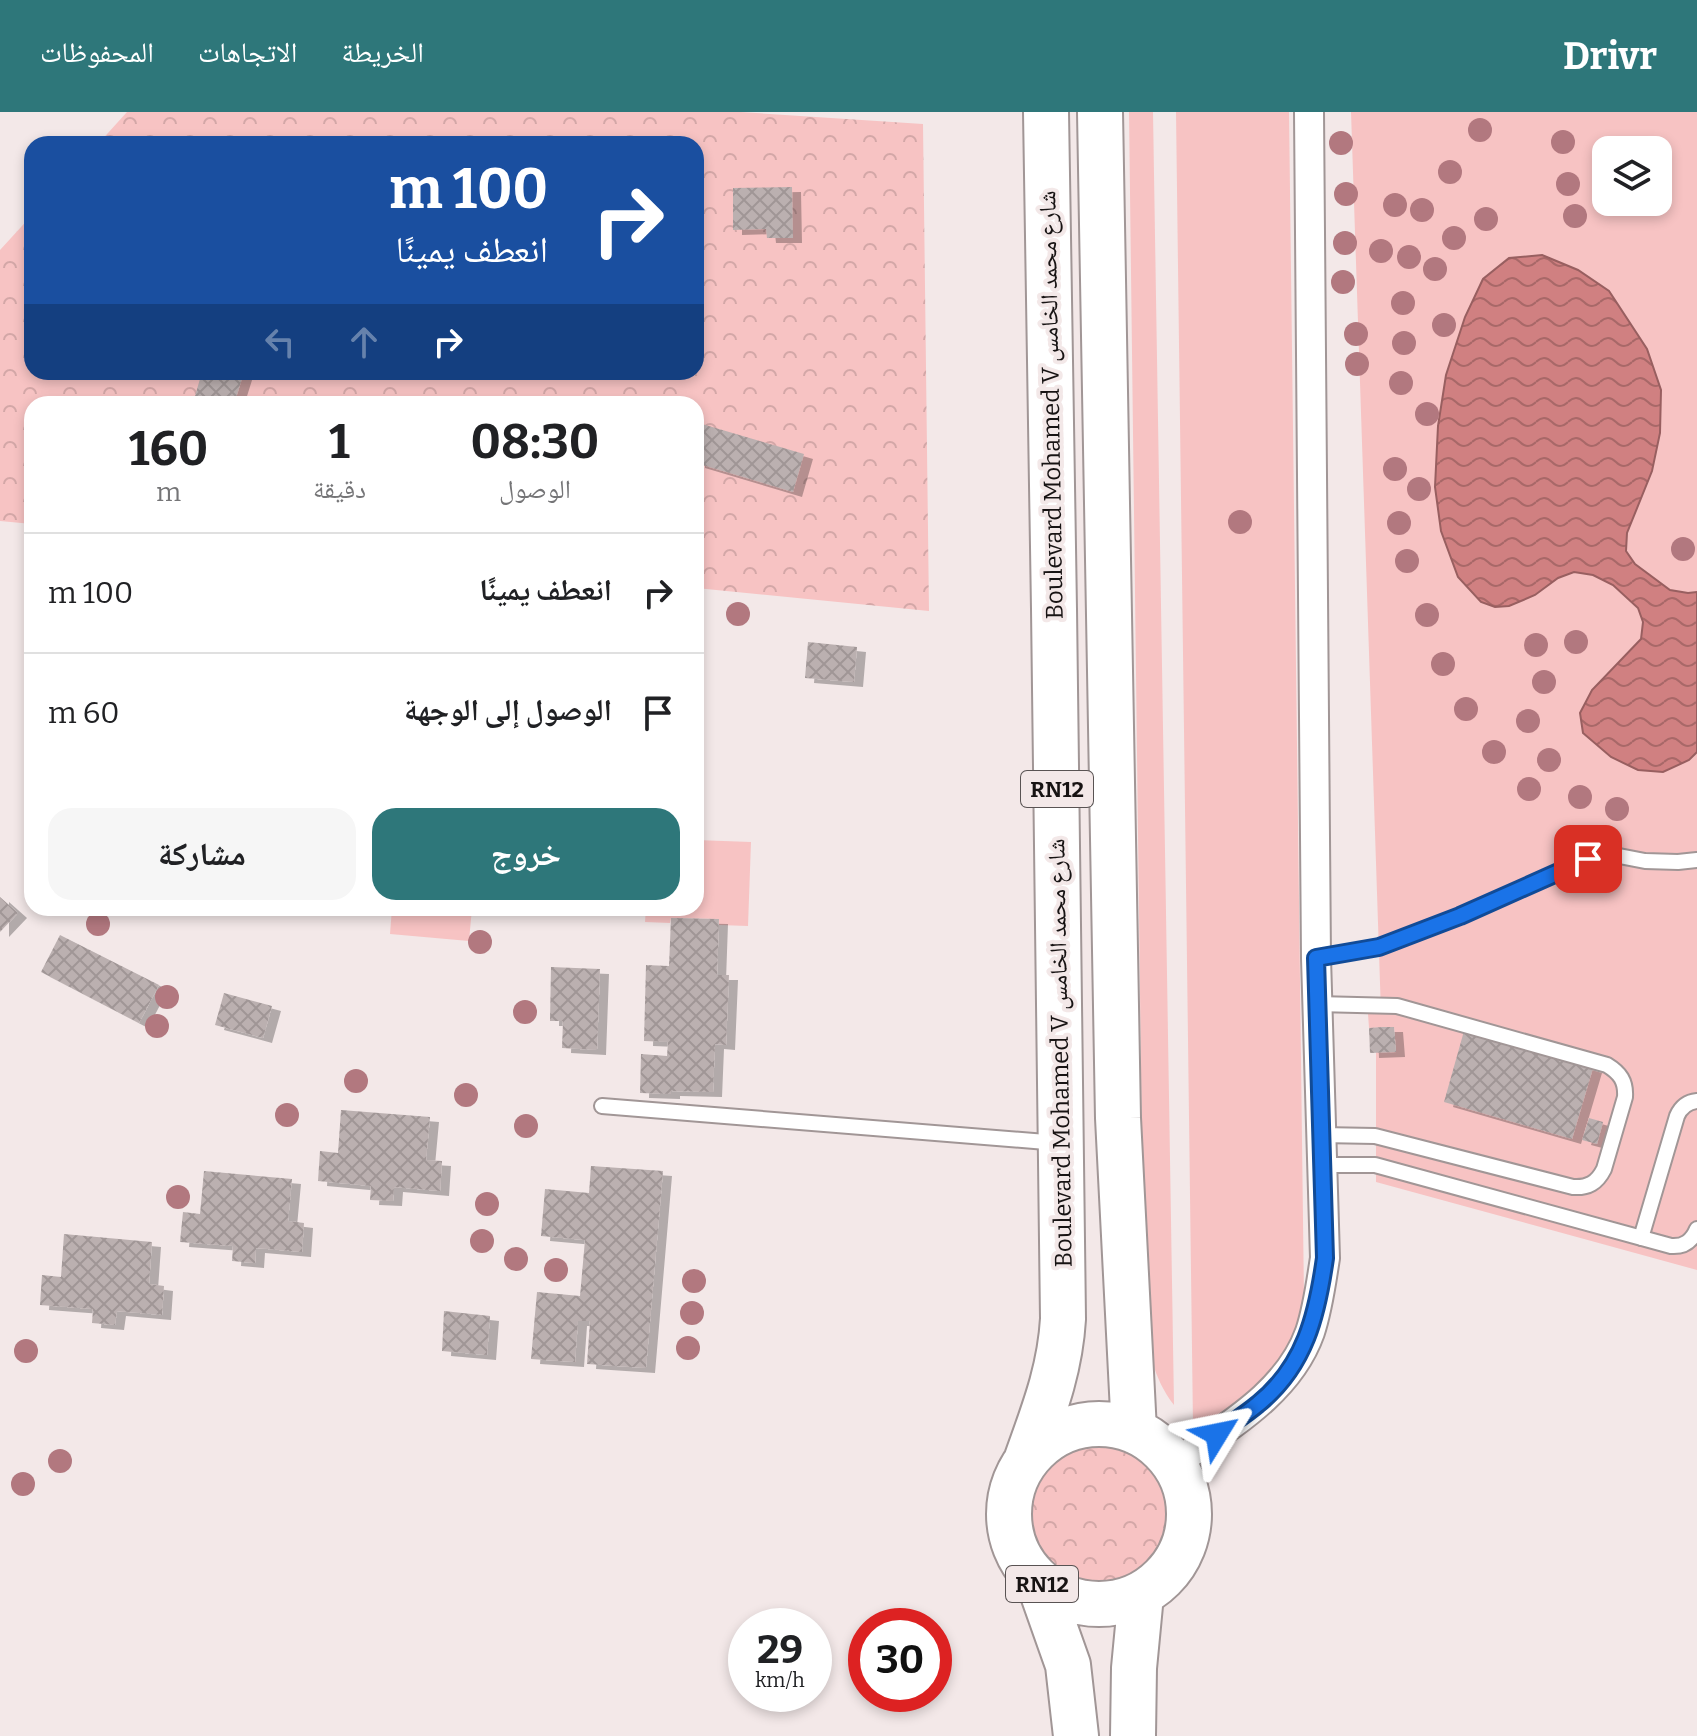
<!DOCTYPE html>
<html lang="ar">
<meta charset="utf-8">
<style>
:root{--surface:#fff;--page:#f6f6f6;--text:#202124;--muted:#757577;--line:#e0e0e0;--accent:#2e777a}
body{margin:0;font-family:Bitter,"Noto Naskh Arabic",serif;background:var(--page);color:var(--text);direction:rtl;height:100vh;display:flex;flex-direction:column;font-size:30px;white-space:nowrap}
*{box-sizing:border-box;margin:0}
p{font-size:26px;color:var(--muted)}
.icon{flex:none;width:44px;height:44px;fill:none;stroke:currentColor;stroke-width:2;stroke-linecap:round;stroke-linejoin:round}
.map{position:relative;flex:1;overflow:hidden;direction:ltr}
.drawer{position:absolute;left:24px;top:284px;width:680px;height:520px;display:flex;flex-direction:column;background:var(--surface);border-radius:24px;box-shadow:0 4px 12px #0003;direction:rtl}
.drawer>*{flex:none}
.top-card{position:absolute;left:24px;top:24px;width:680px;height:244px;border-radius:24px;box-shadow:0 4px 12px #0003;direction:rtl;background:#1a4fa0;color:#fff;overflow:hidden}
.buttons{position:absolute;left:1592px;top:24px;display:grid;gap:16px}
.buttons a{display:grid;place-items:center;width:80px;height:80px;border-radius:16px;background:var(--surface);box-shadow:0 4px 12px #0003;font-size:40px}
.speed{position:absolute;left:728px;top:1496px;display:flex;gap:16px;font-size:40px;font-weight:700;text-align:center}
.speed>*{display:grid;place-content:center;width:104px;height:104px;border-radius:50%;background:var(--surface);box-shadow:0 4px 12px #0003;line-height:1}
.speed small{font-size:20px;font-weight:400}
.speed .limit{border:12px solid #d22;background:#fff;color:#111}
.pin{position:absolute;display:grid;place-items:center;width:68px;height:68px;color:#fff;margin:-34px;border-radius:16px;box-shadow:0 4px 12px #0006}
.me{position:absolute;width:88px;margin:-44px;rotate:55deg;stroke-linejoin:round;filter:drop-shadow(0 0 6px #0008)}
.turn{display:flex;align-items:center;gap:28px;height:168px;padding:0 24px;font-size:36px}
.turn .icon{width:104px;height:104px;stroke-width:2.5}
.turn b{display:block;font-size:56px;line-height:68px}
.lanes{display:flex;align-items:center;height:76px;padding:0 24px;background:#0003;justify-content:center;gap:40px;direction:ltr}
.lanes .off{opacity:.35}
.eta{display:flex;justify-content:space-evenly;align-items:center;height:136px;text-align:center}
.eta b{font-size:48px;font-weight:700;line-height:56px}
.action{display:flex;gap:16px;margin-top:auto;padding:16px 24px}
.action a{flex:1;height:92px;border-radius:24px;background:var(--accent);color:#fff;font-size:32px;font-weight:700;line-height:92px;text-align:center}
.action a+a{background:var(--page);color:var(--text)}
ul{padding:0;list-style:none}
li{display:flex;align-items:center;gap:24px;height:120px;padding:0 24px;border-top:2px solid var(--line)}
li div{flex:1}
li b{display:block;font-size:30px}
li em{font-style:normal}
header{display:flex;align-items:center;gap:48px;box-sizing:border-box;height:112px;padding:0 40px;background:var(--accent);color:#fff}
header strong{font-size:38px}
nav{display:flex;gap:44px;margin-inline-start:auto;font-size:28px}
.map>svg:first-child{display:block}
.grass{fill:#f7c3c3;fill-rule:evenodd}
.forest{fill:url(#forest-crowns)}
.water{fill:url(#water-waves);stroke:#985f60;stroke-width:2}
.building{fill:url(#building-cross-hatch);filter:url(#shadow)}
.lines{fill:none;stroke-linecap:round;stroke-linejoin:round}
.service-casing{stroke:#a19696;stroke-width:18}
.minor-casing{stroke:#a19696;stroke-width:32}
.primary-casing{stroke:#a19696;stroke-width:48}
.service{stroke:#fff;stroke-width:14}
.minor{stroke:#fff;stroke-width:28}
.primary{stroke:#fff;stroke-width:44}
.tree{fill:#b2787f}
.route-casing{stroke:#114b97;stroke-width:20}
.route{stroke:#1a73e8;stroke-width:14}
.labels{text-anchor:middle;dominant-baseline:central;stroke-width:8;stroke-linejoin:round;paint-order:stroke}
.shield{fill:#f3e8e8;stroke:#595353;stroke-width:2}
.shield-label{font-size:22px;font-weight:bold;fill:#171313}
.street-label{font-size:24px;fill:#171313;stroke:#f3e8e8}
</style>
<header>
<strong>Drivr</strong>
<nav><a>الخريطة</a><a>الاتجاهات</a><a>المحفوظات</a></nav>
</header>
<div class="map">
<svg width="1697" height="1624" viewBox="0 0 1697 1624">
<defs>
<pattern id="forest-crowns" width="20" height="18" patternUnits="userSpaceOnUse" patternTransform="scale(2)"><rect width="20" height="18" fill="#f7c3c3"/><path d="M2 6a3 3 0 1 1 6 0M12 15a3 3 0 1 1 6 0" fill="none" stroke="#d3a7a7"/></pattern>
<pattern id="water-waves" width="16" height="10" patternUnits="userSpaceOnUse" patternTransform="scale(2)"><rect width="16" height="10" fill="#d08081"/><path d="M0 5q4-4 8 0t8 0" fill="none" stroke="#a86868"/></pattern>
<pattern id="building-cross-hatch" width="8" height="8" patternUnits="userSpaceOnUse" patternTransform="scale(2)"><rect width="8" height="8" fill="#bbb0b0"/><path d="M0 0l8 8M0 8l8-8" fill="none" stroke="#a09696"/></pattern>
<filter id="shadow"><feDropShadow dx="9" dy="5" stdDeviation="0" flood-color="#0004"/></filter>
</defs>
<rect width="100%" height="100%" fill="#f3e8e8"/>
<!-- grass -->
<path class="grass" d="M1129 0H1153L1174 1293C1153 1266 1147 1234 1144 1201Z
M1176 0H1289L1304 1186C1299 1222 1281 1253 1256 1278 1249 1286 1240 1291 1231 1297 1219 1305 1208 1315 1193 1314Z
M1351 0H1697V1158L1376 1070V940L1396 939 1394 915 1369 916 1368 902 1381 901ZM1606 38H1658V90H1606Z
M696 728 751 730 748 814 719 813V807L671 806 670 811 645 810 646 796H696Z
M392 796H472L469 829 390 822Z"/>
<!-- forest -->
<path class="forest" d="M127 0H741L923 12 929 499 696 476V292H32V412L0 409V138L32 103V260H696V32H98Z
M1024 1404a74 74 0 1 1 148 0a74 74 0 1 1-148 0Z"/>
<!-- water -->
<path class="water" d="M1542 143 1578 158 1609 179 1647 237 1661 278 1660 321 1652 359 1627 421 1626 439 1635 452 1670 478 1688 481 1697 480V640L1689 648 1663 660 1638 658 1611 645 1583 621 1580 601 1592 578 1641 527 1643 510 1638 496 1613 473 1593 463 1574 460 1558 466 1535 483 1509 494 1495 495 1481 490 1458 465 1441 419 1435 375 1438 314 1446 263 1465 205 1483 167 1509 146Z"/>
<!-- building -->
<path class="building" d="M277 24 300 31V32H274Z
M792 75 793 126H767L766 117 733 118V76Z
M202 260H244L234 292H219L195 284Z
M702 312 804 342 793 380 696 351V331Z
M808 530 857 535 854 570 805 566Z
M0 785 18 801 0 820Z
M671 806 719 807 717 863H729L726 933 715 932 713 980 671 979V982L640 981 641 942 667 944 668 930 644 929 646 853 669 854Z
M60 823 159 873 139 911 41 860Z
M551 855 600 857 597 938 562 936 563 909H550Z
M224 881 272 894 263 926 215 913Z
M1382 915H1394L1396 940 1370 941 1369 916Z
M1464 919 1593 956 1572 1027 1444 990Z
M341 998 430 1005 426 1048 442 1049 440 1079 394 1075 393 1089 370 1088 371 1074 318 1069 320 1039 338 1041Z
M1589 1006 1603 1010 1597 1032 1582 1028Z
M591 1054 663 1059 646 1256 587 1252 590 1209H578L575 1250 531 1247 537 1180 580 1184 585 1128 541 1124 545 1077 589 1081Z
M204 1059 292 1067 288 1109 304 1111 302 1140 256 1136 255 1151 232 1149 233 1134 180 1130 183 1100 200 1102Z
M64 1122 152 1130 149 1172 164 1174 162 1203 117 1199 115 1213 92 1211 93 1197 40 1193 42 1163 61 1165Z
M444 1199 490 1204 487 1243 442 1239Z"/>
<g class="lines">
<defs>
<path id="service" d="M1316 846 1379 835 1460 804 1588 747 1614 743 1645 749 1678 750 1697 748
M1317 892 1397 894 1607 953C1620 961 1626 969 1625 985L1604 1057C1597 1071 1588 1076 1573 1075L1375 1024 1321 1023
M602 994 1058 1031
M1322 1053H1375L1671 1134C1684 1135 1692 1129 1697 1117
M1641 1126 1677 1004C1681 995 1687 990 1697 989"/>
<path id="minor" d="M1174 1352C1225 1316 1288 1282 1310 1220 1318 1196 1321 1171 1325 1146L1316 846 1309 0"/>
<path id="primary" d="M1100 0 1118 1006 1134 1319
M1009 1402a90 90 0 1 1 180 0a90 90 0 1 1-180 0Z
M1026 1349C1043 1301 1060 1259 1063 1207L1054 497 1046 0
M1039 1471 1068 1553 1076 1624
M1133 1624 1134 1556 1141 1483"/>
</defs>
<!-- service casing -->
<use href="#service" class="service-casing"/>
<!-- minor casing -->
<use href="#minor" class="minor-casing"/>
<!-- primary casing -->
<use href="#primary" class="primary-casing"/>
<!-- service -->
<use href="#service" class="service"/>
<!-- minor -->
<use href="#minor" class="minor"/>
<!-- primary -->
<use href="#primary" class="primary"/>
</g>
<!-- trees -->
<g class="tree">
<circle cx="1480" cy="18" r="12"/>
<circle cx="1563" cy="30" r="12"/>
<circle cx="1341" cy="31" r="12"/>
<circle cx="1450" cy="60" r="12"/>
<circle cx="1568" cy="72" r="12"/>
<circle cx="1346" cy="82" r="12"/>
<circle cx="1395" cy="93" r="12"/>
<circle cx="1422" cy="98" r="12"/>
<circle cx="1575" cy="104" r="12"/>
<circle cx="1486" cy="107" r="12"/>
<circle cx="1454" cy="126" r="12"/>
<circle cx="1345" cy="131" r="12"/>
<circle cx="1381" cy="139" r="12"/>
<circle cx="1409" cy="145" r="12"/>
<circle cx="1435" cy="157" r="12"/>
<circle cx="1343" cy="170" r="12"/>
<circle cx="1403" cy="191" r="12"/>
<circle cx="1444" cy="213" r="12"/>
<circle cx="1356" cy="222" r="12"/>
<circle cx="1404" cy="231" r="12"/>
<circle cx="1357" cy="252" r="12"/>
<circle cx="1401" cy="271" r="12"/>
<circle cx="1427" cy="302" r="12"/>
<circle cx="1395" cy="357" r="12"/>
<circle cx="1419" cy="377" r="12"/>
<circle cx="1240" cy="410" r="12"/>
<circle cx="1399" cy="411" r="12"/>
<circle cx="1683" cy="437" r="12"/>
<circle cx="1407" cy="449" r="12"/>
<circle cx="738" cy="502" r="12"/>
<circle cx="1427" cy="503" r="12"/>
<circle cx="1576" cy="530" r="12"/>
<circle cx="1536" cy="533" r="12"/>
<circle cx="1443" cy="552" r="12"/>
<circle cx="1544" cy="570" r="12"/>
<circle cx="1466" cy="597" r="12"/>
<circle cx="1528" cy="609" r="12"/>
<circle cx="1494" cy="640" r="12"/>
<circle cx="1549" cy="648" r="12"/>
<circle cx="1529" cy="677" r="12"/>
<circle cx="1580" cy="685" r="12"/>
<circle cx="1617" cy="697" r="12"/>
<circle cx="98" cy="812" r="12"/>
<circle cx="480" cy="830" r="12"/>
<circle cx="167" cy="885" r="12"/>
<circle cx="525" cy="900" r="12"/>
<circle cx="157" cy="914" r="12"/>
<circle cx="356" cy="969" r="12"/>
<circle cx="466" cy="983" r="12"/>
<circle cx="287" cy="1003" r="12"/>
<circle cx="526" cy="1014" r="12"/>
<circle cx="178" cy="1085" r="12"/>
<circle cx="487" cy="1092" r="12"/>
<circle cx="482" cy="1129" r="12"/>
<circle cx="516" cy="1147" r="12"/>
<circle cx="556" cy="1158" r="12"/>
<circle cx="694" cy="1169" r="12"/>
<circle cx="692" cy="1201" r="12"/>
<circle cx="688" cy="1236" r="12"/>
<circle cx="26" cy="1239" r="12"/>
<circle cx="60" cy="1349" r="12"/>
<circle cx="23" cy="1372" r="12"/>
</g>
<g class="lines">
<defs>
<path id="route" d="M1217 1322C1230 1312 1245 1303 1258 1292 1305 1254 1317 1203 1325 1146L1316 846 1379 835 1460 804 1588 747"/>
</defs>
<!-- route casing -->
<use href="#route" class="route-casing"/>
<!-- route -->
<use href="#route" class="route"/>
</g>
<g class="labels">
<!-- shield labels -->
<g class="shield">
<rect x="1021" y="659" width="72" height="36" rx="6"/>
<rect x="1006" y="1454" width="72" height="36" rx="6"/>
</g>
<g class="shield-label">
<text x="1057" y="677">RN12</text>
<text x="1042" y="1472">RN12</text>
</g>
<!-- street labels -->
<g class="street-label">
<text transform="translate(1051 293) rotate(-91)">Boulevard Mohamed V شارع محمد الخامس</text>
<text transform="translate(1060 941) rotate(-91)">Boulevard Mohamed V شارع محمد الخامس</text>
</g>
</g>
</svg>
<div class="buttons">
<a><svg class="icon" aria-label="layers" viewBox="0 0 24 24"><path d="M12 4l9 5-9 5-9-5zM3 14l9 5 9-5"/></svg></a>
</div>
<div class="speed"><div>29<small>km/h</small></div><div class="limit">30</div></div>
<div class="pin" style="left:1588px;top:747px;background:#d93025"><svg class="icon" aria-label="arrive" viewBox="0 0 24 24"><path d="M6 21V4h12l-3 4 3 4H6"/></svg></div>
<svg class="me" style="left:1217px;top:1322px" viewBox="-20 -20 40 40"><path d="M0-17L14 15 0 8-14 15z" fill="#1a73e8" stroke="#fff" stroke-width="4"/></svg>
<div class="top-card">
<div class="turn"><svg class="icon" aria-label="right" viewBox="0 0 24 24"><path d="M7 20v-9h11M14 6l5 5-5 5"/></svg><div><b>100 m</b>انعطف يمينًا</div></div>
<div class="lanes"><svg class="icon off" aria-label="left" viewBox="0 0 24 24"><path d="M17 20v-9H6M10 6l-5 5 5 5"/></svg><svg class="icon off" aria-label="ahead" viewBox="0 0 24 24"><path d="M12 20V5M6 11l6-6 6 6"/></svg><svg class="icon" aria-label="right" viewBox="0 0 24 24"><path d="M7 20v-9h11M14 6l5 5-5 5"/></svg></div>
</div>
<section class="drawer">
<div class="eta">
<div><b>08:30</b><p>الوصول</p></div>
<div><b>1</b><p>دقيقة</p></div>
<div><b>160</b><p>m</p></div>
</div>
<ul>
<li><svg class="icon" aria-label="right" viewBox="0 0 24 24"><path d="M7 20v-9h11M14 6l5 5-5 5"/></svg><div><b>انعطف يمينًا</b></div><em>100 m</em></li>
<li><svg class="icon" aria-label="arrive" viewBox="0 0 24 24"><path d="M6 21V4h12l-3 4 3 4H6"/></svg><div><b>الوصول إلى الوجهة</b></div><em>60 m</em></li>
</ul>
<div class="action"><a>خروج</a><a>مشاركة</a></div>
</section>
</div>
